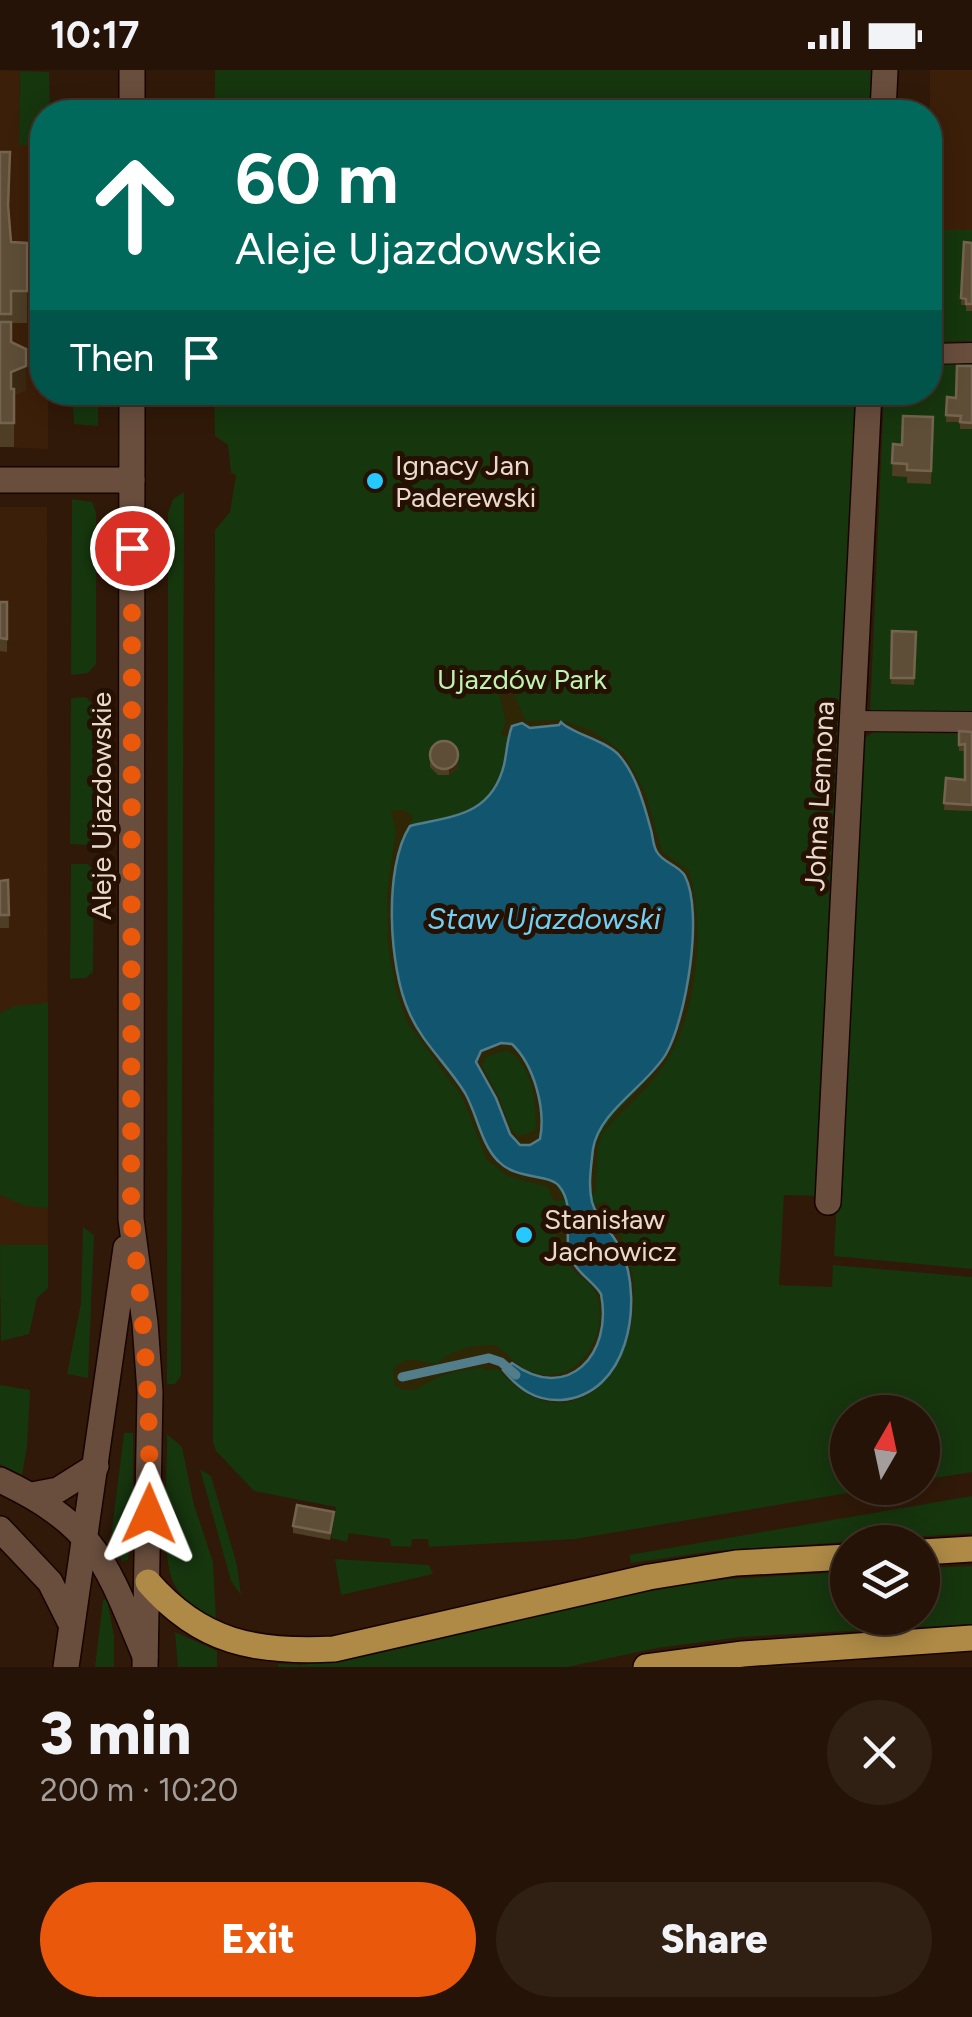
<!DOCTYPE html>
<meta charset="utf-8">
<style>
:root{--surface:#241306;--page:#302014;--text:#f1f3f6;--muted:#a39e9b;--line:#413228;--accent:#ea580c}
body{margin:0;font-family:Figtree,sans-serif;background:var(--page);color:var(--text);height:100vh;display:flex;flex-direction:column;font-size:38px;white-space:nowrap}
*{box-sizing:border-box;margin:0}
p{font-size:32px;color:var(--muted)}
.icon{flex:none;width:55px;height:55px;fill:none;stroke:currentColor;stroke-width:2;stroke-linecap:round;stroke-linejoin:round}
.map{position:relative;height:1597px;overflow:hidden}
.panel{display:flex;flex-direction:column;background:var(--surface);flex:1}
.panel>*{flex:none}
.hud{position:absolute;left:30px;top:30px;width:912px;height:305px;border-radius:40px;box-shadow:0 5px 25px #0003,0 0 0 2px var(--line);background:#00695c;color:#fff;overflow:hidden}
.needle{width:65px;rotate:9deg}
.buttons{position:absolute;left:830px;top:1325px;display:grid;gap:20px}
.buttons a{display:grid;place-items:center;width:110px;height:110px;border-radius:50%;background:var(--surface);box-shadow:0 5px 25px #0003,0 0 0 2px var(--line);font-size:50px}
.pin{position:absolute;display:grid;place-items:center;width:85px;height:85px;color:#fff;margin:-42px;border:5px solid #fff;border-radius:50%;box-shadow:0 2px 10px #0007}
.me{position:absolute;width:110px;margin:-55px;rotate:1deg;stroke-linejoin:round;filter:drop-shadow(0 0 8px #0008)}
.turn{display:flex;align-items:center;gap:35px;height:210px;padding:0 40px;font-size:45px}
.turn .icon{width:130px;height:130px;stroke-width:2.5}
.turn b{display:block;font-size:70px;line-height:85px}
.then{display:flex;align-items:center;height:95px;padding:0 40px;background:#0003;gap:20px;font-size:38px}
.round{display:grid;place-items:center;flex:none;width:105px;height:105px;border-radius:52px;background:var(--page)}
.head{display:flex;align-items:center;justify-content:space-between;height:170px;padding:0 40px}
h1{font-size:60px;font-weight:800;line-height:75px}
.button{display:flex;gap:20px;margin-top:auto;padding:20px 40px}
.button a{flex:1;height:115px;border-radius:60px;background:var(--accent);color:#fff;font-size:40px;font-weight:800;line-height:115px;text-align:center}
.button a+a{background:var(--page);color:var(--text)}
.status{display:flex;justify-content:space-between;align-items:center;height:70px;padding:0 50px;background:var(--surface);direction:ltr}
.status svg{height:28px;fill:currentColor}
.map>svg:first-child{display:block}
.built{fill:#3c1f09}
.green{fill:#16360e}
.sand{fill:#2e2605;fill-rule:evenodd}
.water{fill:#11566e;stroke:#527d8b;stroke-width:2.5;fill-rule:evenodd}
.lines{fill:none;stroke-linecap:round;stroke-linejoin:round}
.stream{stroke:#527d8b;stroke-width:9}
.pedestrian-casing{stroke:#170400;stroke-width:22}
.minor-casing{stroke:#170400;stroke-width:28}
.tertiary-casing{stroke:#170400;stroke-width:28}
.primary-casing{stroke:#170400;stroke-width:28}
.pedestrian{stroke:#694e3d;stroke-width:20}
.minor{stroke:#694e3d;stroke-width:25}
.tertiary{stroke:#694e3d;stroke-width:25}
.primary{stroke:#ae8a46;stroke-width:25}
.wall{fill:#4e3e26}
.shaded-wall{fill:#3b2812}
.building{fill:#5e4e38;stroke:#74644f;stroke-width:2.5}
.route{stroke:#ea580c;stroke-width:18;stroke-dasharray:0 32.4}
.poi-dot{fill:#25c9fe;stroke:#261002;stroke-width:4}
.labels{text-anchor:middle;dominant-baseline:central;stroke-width:10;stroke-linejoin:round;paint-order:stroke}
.poi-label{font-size:28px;fill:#e9d9ce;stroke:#261002;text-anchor:start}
.park-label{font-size:28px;fill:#bef4b1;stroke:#261002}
.street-label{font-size:28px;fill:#e9d9ce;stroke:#261002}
.water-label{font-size:30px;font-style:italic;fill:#70cff5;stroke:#261002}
</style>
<div class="status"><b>10:17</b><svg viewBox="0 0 49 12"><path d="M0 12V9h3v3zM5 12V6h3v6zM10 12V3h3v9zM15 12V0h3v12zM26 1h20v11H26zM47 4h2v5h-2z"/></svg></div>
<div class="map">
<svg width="972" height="1597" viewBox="0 0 972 1597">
<rect width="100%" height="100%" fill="#301908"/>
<!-- built -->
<path class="built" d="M0 0 20 1 19 74 42 75V322L48 323V379L0 377Z
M930 0H972V160H930Z
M0 437H47L48 1213 43 1223 0 1228Z"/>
<!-- green -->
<path class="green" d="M215 0H877L875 42H215Z
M20 1 49 2 50 42H42V75H19Z
M930 160H972V271L930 272Z
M930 293H972V643L870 642 884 323 930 322Z
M72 323H98V356L74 354Z
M214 323H861L840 739 835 743 834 770 821 1019 820 1126 784 1125 779 1215 832 1217 833 1195 972 1207V1402L923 1410 922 1342H848V1418H878L575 1469 429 1477 428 1469H412L411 1477 391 1476 390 1469 349 1463 347 1472 331 1468 336 1437 254 1421 216 1381 213 1372 215 460 230 442 236 405 231 403 228 375 215 366Z
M184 422 181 1306 175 1314H167L168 443 173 429Z
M72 429 92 432 96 442V594L88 603 71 605Z
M86 627 95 637V766L87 775 70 774 71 628Z
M874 662 972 664V1199L834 1186 861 670Z
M71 794H88L94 802 93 902 86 908 70 909Z
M48 933V1138L25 1136 0 1125V943L15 936Z
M83 1157 94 1165 88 1308 67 1304 81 1233Z
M0 1175H48V1218L37 1228 29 1264 1 1271Z
M0 1315 30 1320 27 1377 22 1405 0 1394Z
M124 1363H133V1449L128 1490 122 1491 111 1468Z
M167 1364 182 1377 194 1435 213 1492 216 1549C200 1540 183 1531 174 1514 159 1484 168 1400 167 1364Z
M200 1399 211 1406 237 1495 241 1525 231 1511Z
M972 1426V1463L714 1481 631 1493 629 1485Z
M335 1489 429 1495 433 1504 341 1525Z
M972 1496V1554L741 1567 657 1578 567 1597H278V1594L301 1595 346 1589 642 1520 729 1509 847 1502 848 1548H922L923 1498Z
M107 1529 114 1566V1597H95L103 1530Z
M175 1562 217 1581V1597H178Z"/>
<!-- sand -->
<path class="sand" d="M511 617 526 651 560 650 559 655 512 656 508 666 501 665 506 652 499 623Z
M564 651 592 661 624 683 645 722 662 781 689 801C706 856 697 947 664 995 647 1021 621 1040 602 1064L598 1076 595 1122 591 1124C582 1053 631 1038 664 988 685 954 700 862 690 823 682 796 660 794 655 776 635 711 634 679 563 656Z
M391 740H404L413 746 399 781 393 831 392 881 403 929 418 960 467 1027 496 1090 518 1104 554 1111 565 1129 555 1132 547 1117 508 1106 487 1090 462 1027 407 952 397 923 388 877 387 823 396 761Z
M501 973 512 974C534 996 546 1038 540 1069L530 1075H520L510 1064 496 1028 476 992 481 981ZM506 980C531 990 539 1037 535 1061L518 1066 510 1057 499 1027 482 996 486 987Z
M606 1132C619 1159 633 1191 634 1220 637 1304 568 1379 498 1299L484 1300 483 1297C470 1300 453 1301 441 1306 423 1313 415 1327 395 1316L393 1299C409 1283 417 1292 437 1294 452 1279 472 1275 495 1275 508 1283 517 1297 532 1302 578 1318 609 1266 597 1226 594 1213 579 1209 572 1198 567 1191 568 1183 565 1176 562 1169 555 1164 551 1157L558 1144 569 1141C569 1153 565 1169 569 1180 575 1198 594 1208 601 1224 611 1250 595 1294 570 1305 548 1315 530 1306 512 1294L503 1301 532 1326 561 1330 598 1316 616 1295 629 1256 631 1216 609 1157 593 1136Z"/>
<!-- water -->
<path class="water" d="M561 652C570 663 603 669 618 684 636 704 644 734 651 760 653 767 653 776 657 782 663 793 679 795 685 806 704 843 686 949 666 984 647 1016 599 1041 593 1079 591 1097 588 1115 592 1132 597 1151 616 1165 623 1184 643 1235 628 1325 561 1330 535 1331 519 1319 503 1300L512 1293C568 1334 613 1284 601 1224 593 1211 578 1204 572 1190 561 1167 577 1138 559 1116 550 1104 516 1110 498 1091 481 1074 477 1044 465 1023 448 995 422 973 409 942 389 899 383 797 410 756 450 746 491 747 504 695 507 682 507 669 512 656L522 653 530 658 559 655ZM501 973 512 974C534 995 546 1039 540 1069L530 1075H520L510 1064 496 1028 476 992 481 981Z"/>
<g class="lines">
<!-- stream -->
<path class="stream" d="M402 1307 489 1288 501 1292 516 1305"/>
<defs>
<path id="pedestrian" d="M930 284 972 283
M852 651 972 652"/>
<path id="minor" d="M883 42 885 0
M0 410H132
M828 1132 869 322
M0 1410C97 1456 106 1493 145 1586
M32 1425 58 1420 96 1396"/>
<path id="tertiary" d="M132 42V0
M132 322 131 1149 145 1253 150 1322 145 1597
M0 1459 50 1512 72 1556
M66 1597 126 1178"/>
<path id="primary" d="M922 1482 972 1479
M148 1512C201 1573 256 1583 334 1579L649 1507 736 1493 848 1487
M646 1597 743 1584 972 1568"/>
</defs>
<!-- pedestrian casing -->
<use href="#pedestrian" class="pedestrian-casing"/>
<!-- minor casing -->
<use href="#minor" class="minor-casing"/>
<!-- tertiary casing -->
<use href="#tertiary" class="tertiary-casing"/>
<!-- primary casing -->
<use href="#primary" class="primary-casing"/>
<!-- pedestrian -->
<use href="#pedestrian" class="pedestrian"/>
<!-- minor -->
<use href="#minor" class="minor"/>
<!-- tertiary -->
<use href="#tertiary" class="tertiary"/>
<!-- primary -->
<use href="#primary" class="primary"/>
</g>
<!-- wall -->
<path class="wall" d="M0 82 10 113 9 145 11 172 27 173V253H11V272L26 279V320L14 325V377H0Z
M964 172 972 173V241H966V235H961Z
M972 296V359H960V352H946L947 327 956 328Z
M933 347 931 414 907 413V407L892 406 893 374 902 375Z
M0 532H7V582L0 581Z
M892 561 916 562 914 615 891 614Z
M959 661 972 662V741L944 740 946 708 965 710V681H959Z
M430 679 458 680V698L449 705H438L430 697Z
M8 810 9 858H0V811Z
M334 1448 330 1470 293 1463V1456Z"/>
<!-- shaded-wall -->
<path class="shaded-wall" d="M26 296V320L14 325V377V325L11 326V302Z
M458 691V698L449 705V699Z"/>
<!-- building -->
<path class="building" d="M0 82H10L8 135 11 172 27 173V221H11V244H0Z
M964 172 972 173V234H966V229L961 228Z
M0 252H11V272L26 279V296L11 302V319H14V353H0Z
M957 296H972V353L960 352 961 346 946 345 947 327 956 328Z
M903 346 933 347 931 401 907 400V394L892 393 893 374 902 375Z
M0 532H7V569L0 568Z
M892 561 916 562 914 608H891Z
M959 661 972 662V735L944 733 946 708 965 710V674L959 675Z
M430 685a14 14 0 1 1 28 0a14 14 0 1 1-28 0Z
M8 810 9 845H0V811Z
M297 1435 334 1442 330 1463 293 1456Z"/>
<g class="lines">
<!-- route -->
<path class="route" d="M132 478 131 1149C145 1252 151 1340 149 1444"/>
</g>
<!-- markers -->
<g class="poi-dot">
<circle cx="375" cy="411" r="10"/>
<circle cx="524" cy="1165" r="10"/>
</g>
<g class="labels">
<!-- poi labels -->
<g class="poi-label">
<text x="395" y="395">Ignacy Jan<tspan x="395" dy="32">Paderewski</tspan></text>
<text x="544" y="1149">Stanisław<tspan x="544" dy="32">Jachowicz</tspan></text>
</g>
<!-- park labels -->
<g class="park-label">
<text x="522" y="609">Ujazdów Park</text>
</g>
<!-- street labels -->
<g class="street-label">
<text transform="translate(819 726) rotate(-87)">Johna Lennona</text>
<text transform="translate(101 736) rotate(-90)">Aleje Ujazdowskie</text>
</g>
<!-- water labels -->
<g class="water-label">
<text x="544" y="848">Staw Ujazdowski</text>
</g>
</g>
</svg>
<div class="buttons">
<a><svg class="needle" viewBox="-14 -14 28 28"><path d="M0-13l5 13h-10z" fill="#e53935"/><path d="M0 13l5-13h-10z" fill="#a39e9b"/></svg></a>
<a><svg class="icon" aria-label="layers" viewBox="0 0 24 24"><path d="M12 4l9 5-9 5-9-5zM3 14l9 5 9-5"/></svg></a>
</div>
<div class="pin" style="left:132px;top:478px;background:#d93025"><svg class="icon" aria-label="arrive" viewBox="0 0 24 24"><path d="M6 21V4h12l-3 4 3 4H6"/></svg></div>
<svg class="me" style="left:149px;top:1444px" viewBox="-20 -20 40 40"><path d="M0-17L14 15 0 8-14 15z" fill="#ea580c" stroke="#fff" stroke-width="4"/></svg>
<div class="hud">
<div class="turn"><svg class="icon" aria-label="ahead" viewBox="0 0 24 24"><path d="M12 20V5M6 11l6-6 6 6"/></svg><div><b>60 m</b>Aleje Ujazdowskie</div></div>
<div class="then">Then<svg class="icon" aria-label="arrive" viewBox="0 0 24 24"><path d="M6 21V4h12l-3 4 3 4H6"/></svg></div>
</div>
</div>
<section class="panel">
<div class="head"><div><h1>3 min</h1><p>200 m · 10:20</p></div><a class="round"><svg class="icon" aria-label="close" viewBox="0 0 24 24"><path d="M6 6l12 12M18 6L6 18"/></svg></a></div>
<div class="button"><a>Exit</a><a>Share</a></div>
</section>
